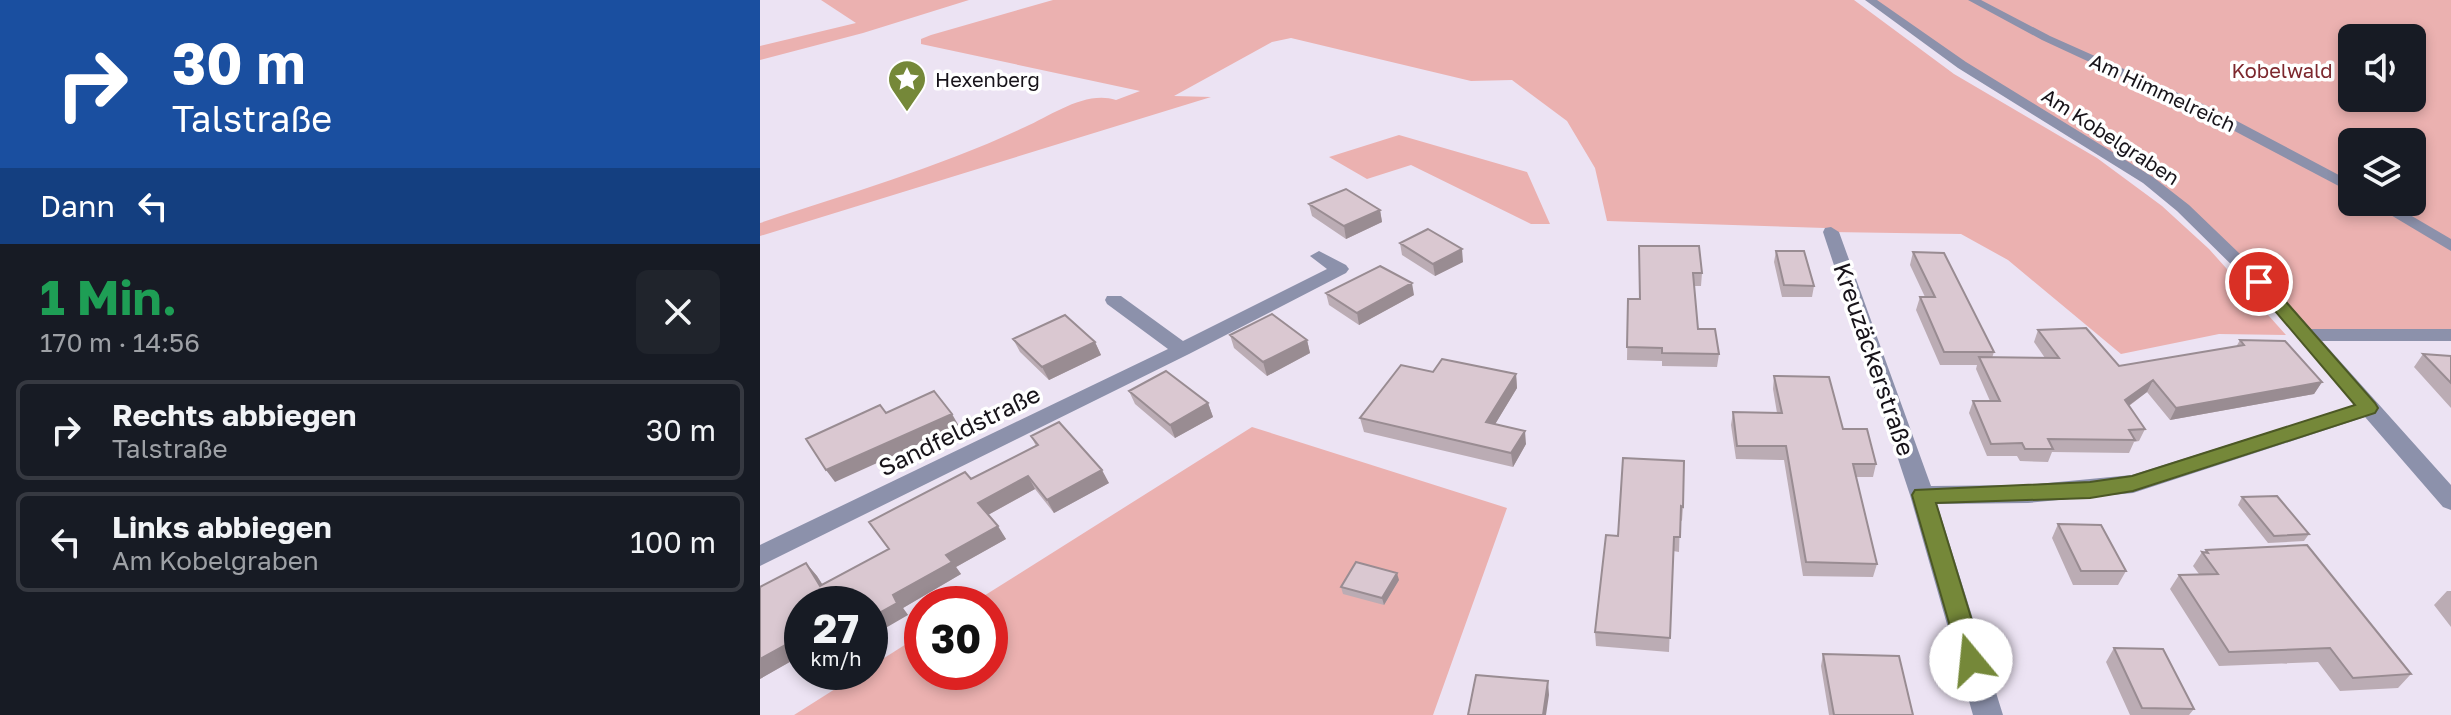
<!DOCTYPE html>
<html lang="de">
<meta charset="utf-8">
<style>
:root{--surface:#171b24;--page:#20242c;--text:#f1f3f6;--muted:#9ea1a6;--line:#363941}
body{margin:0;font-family:"Golos Text",sans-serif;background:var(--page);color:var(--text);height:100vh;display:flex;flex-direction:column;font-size:30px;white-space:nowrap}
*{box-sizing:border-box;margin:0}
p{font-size:26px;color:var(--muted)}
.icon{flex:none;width:44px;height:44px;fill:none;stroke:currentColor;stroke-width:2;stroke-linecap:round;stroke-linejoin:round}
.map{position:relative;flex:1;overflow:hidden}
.sheet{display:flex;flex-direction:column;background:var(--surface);width:760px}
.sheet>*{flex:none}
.banner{background:#1a4fa0;color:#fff;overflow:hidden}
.buttons{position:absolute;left:1578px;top:24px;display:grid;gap:16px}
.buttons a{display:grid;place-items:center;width:88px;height:88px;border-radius:12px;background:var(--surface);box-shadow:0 4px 12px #0003;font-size:40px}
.speed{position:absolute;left:24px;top:586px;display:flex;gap:16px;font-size:40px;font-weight:700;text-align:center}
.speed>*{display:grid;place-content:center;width:104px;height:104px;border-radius:50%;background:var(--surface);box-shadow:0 4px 12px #0003;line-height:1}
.speed small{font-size:20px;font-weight:400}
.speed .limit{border:12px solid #d22;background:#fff;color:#111}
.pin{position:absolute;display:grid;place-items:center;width:68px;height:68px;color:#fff;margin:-34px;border:4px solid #fff;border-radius:50%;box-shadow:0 2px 8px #0007}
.me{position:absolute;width:88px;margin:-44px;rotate:343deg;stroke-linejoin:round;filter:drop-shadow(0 0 6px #0008)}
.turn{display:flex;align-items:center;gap:28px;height:168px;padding:0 40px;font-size:36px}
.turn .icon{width:104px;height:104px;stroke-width:2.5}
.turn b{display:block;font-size:56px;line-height:68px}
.then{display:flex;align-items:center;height:76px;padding:0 40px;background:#0003;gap:16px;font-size:30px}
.round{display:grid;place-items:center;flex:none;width:84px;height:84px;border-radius:12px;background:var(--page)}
.head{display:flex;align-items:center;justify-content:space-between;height:136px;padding:0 40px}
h1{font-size:48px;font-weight:700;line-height:60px;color:#1e9e55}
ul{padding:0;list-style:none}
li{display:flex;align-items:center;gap:24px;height:100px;margin:0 16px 12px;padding:0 24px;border:4px solid var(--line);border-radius:12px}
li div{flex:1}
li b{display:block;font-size:30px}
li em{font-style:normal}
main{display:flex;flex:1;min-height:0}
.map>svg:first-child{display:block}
.green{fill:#ebb1b0;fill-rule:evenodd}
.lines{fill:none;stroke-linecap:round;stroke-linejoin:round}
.minor{fill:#8c91ab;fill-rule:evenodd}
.wall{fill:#bbacb4}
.shaded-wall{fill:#998c92}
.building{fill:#dac8d1;stroke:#998c92;stroke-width:2}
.route{fill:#758839;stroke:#4c5825;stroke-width:2}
.labels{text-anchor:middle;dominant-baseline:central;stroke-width:7;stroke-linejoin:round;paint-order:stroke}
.far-park-label{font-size:20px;fill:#7d282e;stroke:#fff}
.far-poi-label{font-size:20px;fill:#171319;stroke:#fff;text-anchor:start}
.far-street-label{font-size:20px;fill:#171319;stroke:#fff}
.street-label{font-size:24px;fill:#171319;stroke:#fff}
</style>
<main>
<section class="sheet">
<div class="banner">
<div class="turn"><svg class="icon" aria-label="right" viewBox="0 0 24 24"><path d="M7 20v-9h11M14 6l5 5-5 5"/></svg><div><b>30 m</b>Talstraße</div></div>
<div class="then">Dann<svg class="icon" aria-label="left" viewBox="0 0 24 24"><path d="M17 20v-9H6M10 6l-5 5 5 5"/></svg></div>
</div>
<div class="head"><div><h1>1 Min.</h1><p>170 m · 14:56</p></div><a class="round"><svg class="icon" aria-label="close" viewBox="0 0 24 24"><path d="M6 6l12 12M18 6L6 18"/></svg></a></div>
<ul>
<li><svg class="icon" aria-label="right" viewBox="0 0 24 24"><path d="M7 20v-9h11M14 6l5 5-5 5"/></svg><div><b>Rechts abbiegen</b><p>Talstraße</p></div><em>30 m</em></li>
<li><svg class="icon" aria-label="left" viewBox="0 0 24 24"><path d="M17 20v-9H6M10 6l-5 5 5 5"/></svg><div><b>Links abbiegen</b><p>Am Kobelgraben</p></div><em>100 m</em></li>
</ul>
</section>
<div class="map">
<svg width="1691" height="715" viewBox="0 0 1691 715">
<rect width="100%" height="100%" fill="#ece3f3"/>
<!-- green -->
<path class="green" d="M61 0H209L103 33 0 60V46L96 23Z
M293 0H1094L1194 74 1337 158 1402 206 1449 249 1526 335 1459 334 1361 354 1248 260 1201 234 1071 232 1065 228 847 221 835 168 807 121 752 80 711 81 531 38 512 42 414 96 451 97 0 236V223C87 194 183 166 265 127 292 115 326 90 356 100L380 91 161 44V39L171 35Z
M1110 0H1691V335H1545L1423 208ZM1592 38H1652V98H1592ZM1592 142H1652V202H1592Z
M639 135 767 172 790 224H771L651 165 607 179 569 157Z
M492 427 747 508 673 715H34L102 672H110V667L162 634V672H230V604H211Z"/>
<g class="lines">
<!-- minor -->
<path class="minor" d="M1105 0H1117L1206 62 1393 177 1429 205 1505 278 1551 329H1691V341H1562L1691 485V510L1683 507 1605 417 1373 493 1268 503 1177 504 1243 715H1213L1150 495 1063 232 1065 228 1071 227 1079 232 1171 486 1268 485 1372 475 1595 405 1493 286 1417 211 1383 183 1198 68Z
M1208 0H1221L1290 36 1456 110 1592 182V193L1446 116 1282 40Z
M1609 202H1628L1691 239V251Z
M559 251 586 265 589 269 586 273 429 354 0 566V545L408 349 347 304 345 300 347 296H361L423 341 567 269 550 256Z"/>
</g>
<!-- wall -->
<path class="wall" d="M549 204 620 210 622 222 586 239 552 216Z
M640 243 703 262 675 276 642 255Z
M1016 251 1054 286 1052 297H1022L1014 262Z
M1153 252 1234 352 1232 358H1285L1274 342 1278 330 1359 366 1476 347 1480 340 1562 382 1554 394 1410 420 1387 392 1369 406 1385 429 1379 441 1374 442 1369 453 1292 452 1288 462 1260 461 1257 456H1227L1209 413 1213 401H1230L1216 369 1217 365H1180L1156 310 1160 297H1165L1150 265Z
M879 258 942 273 941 286H934L938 329 959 354 957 367 902 366V361L867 360 868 299H880Z
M566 293 654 295 599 325 569 305Z
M470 335 547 340 550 353 507 376 474 348Z
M253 339 335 342 341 355 289 380 260 352Z
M1663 354 1691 356V408L1654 367Z
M673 372 756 374 757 388 735 424 766 444 753 467 604 432 600 418Z
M1014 376 1083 429 1116 464 1113 477H1096L1117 564 1113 577 1043 576 1024 460 976 459 971 425 973 412 1017 413 1013 389Z
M369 391 448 403 453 417 415 438 375 404Z
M271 436 349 483 294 513 275 489 228 515 246 539 196 567 201 574 143 608 148 615 42 604V655L0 679 46 563 57 576 62 584 129 549 211 479 276 446Z
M863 458 923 507 922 521 920 520 919 552 913 551 909 652 836 646 835 632 858 536Z
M1482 497 1549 534 1544 541 1508 543 1478 505Z
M1298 524 1366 571 1358 585H1313L1292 538Z
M1446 550 1651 674 1638 688 1580 691 1558 662 1459 666 1410 589 1419 575 1439 574 1433 566 1442 552H1444Z
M639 580 624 605 583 594 581 587Z
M1687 591H1691V627L1674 605Z
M1354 648 1434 709 1429 715H1370L1346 662Z
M1063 654 1153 715H1069L1061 666Z"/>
<!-- shaded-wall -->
<path class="shaded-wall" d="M620 210 622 222 586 239 584 226Z
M702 249 703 262 675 276 673 264Z
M652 283 654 295 599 325 597 313Z
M547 340 550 353 507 376 503 362Z
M335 342 341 355 289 380 282 367Z
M756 374 757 388 728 436 726 422Z
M1393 380 1387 392 1360 412 1365 400Z
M1562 382 1554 394 1410 420 1416 408Z
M448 403 453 417 415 438 410 425Z
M192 414 199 426 75 482 66 470Z
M765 431 766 444 753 467 751 453Z
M342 470 349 483 294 513 287 500Z
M268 476 275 489 226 516 218 503Z
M238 526 246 539 196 567 201 574 143 608 148 615 110 637V618L133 595 186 555Z
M46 563 57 576 71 598 60 586Z
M637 573 639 580 624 605 622 598Z
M42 636V655L0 679V659Z
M788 681 789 695 786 715H783Z"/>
<!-- building -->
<path class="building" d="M586 189 620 210 584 226 549 204Z
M668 229 702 249 673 264 640 243Z
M879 246H939L942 273H933L938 329H955L959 354 902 353V348L867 347 868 299H880Z
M1016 251H1044L1054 286 1024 285Z
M1153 252 1184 253 1234 352H1184L1160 297H1175Z
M620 266 652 283 597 313 566 293Z
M512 314 547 340 503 362 470 335Z
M305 315 335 342 282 367 253 339Z
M1326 328 1359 366 1484 345 1480 340 1525 341 1562 382 1416 408 1393 380 1365 400 1385 429 1369 430 1375 440 1288 439 1293 449H1265L1262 443 1231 444 1213 401H1240L1219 357 1299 358 1278 330Z
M1663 354 1691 356V383Z
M682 359 756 374 726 422 765 431 751 453 600 418 641 365 673 372Z
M406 371 448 403 410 425 369 391Z
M1014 376 1069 377 1083 429H1107L1116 464H1093L1117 564 1046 562 1026 446H977L973 412 1022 413Z
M174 391 192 414 66 470 46 439 120 405 126 413Z
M299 422 342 470 287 500 268 476 218 503 238 526 186 555 192 562 133 595 137 603 110 618V604H42V636L0 659V587L46 563 60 586 129 549 109 522 205 472 211 479 278 445 271 436Z
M863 458 924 461 923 507 921 506 920 537H914L910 638 835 632 846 535 858 536Z
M1517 496 1549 534 1514 536 1482 497Z
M1298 524 1341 525 1366 571H1321Z
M1547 545 1651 674 1593 678 1570 648 1469 652 1419 575 1458 574 1442 552 1448 553 1446 550Z
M596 562 637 573 622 598 581 587Z
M1354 648 1403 649 1434 709 1382 708Z
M1063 654 1139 656 1153 715H1074Z
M716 675 788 681 783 715H708Z"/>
<!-- route -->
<path class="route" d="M1499 277 1505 278 1615 403 1618 408 1615 413 1373 491 1330 498 1176 503 1224 660 1220 668 1211 671 1202 668 1152 495 1155 490 1330 482 1372 476 1595 405 1493 285 1491 282Z"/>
<!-- icons -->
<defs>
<symbol id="sight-pin" viewBox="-11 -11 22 30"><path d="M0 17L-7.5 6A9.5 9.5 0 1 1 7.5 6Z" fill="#758839" stroke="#fff"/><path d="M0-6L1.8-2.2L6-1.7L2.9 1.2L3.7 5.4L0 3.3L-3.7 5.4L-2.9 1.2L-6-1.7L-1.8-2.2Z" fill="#fff"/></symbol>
</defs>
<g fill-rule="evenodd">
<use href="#sight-pin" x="125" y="57" width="44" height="60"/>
</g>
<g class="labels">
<!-- far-park labels -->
<g class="far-park-label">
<text x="1522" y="70">Kobelwald</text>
</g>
<!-- far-poi labels -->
<g class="far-poi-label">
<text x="175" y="79">Hexenberg</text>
</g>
<!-- far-street labels -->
<g class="far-street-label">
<text transform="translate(1403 92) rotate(25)">Am Himmelreich</text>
<text transform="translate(1351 136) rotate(33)">Am Kobelgraben</text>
</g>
<!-- street labels -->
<g class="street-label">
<text transform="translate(1115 359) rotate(71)">Kreuzäckerstraße</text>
<text transform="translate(199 430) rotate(-26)">Sandfeldstraße</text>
</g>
</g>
</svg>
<div class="buttons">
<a><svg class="icon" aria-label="sound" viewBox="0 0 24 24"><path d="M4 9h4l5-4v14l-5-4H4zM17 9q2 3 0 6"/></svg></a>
<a><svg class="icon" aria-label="layers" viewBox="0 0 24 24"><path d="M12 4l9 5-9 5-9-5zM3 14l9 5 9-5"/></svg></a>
</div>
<div class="speed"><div>27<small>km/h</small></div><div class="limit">30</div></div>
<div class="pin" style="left:1499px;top:282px;background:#d93025"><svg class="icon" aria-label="arrive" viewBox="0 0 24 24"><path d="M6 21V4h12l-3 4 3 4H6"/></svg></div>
<svg class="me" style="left:1211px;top:660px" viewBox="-20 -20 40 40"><circle r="19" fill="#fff"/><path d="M0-13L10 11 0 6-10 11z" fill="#758839"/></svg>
</div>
</main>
